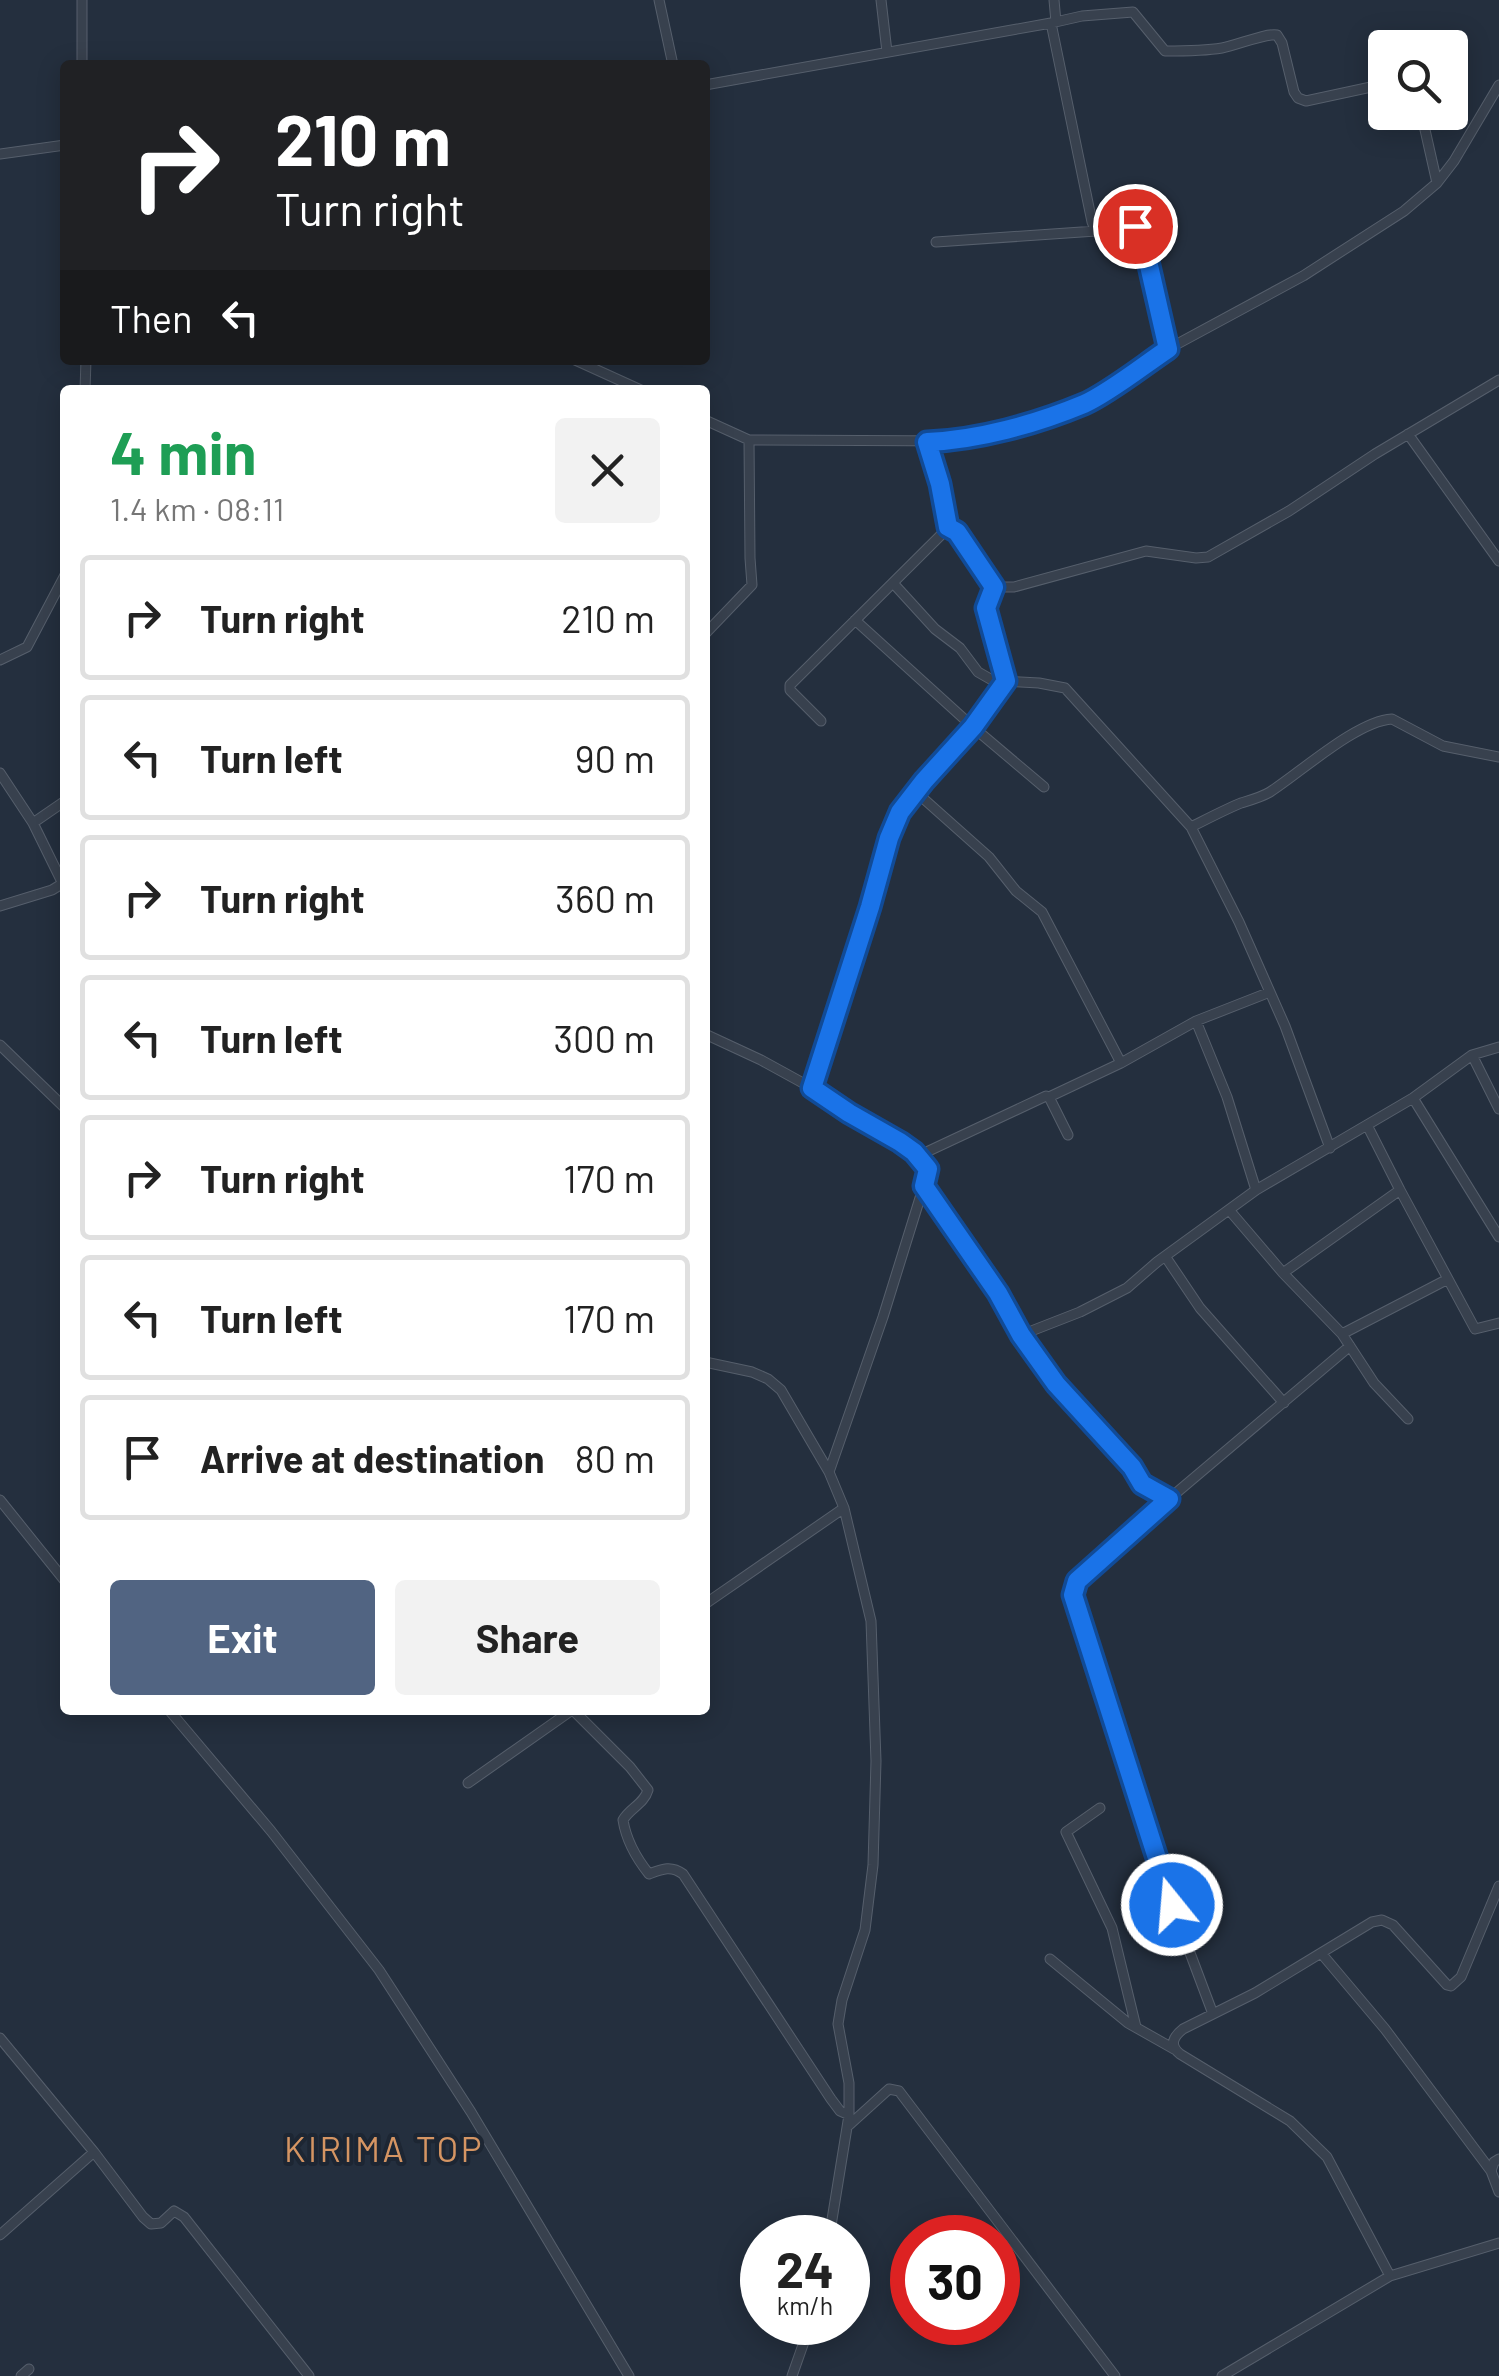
<!DOCTYPE html>
<meta charset="utf-8">
<style>
:root{--surface:#fff;--page:#f2f2f2;--text:#222;--muted:#767676;--line:#e0e0e0;--accent:#516482}
body{margin:0;font-family:Barlow,sans-serif;background:var(--page);color:var(--text);height:100vh;display:flex;flex-direction:column;font-size:38px;white-space:nowrap}
*{box-sizing:border-box;margin:0}
p{font-size:32px;color:var(--muted)}
.icon{flex:none;width:55px;height:55px;fill:none;stroke:currentColor;stroke-width:2;stroke-linecap:round;stroke-linejoin:round}
.map{position:relative;flex:1;overflow:hidden}
.drawer{position:absolute;left:60px;top:385px;width:650px;height:1330px;display:flex;flex-direction:column;background:var(--surface);border-radius:10px;box-shadow:0 5px 25px #0003}
.drawer>*{flex:none}
.hud{position:absolute;left:60px;top:60px;width:650px;height:305px;border-radius:10px;box-shadow:0 5px 25px #0003;background:#202124;color:#fff;overflow:hidden}
.fabs{position:absolute;left:1368px;top:30px;display:grid;gap:20px}
.fabs a{display:grid;place-items:center;width:100px;height:100px;border-radius:10px;background:var(--surface);box-shadow:0 5px 25px #0003;font-size:50px}
.speed{position:absolute;left:740px;top:2215px;display:flex;gap:20px;font-size:50px;font-weight:700;text-align:center}
.speed>*{display:grid;place-content:center;width:130px;height:130px;border-radius:50%;background:var(--surface);box-shadow:0 5px 25px #0003;line-height:1}
.speed small{font-size:25px;font-weight:400}
.speed .limit{border:15px solid #d22;background:#fff;color:#111}
.pin{position:absolute;display:grid;place-items:center;width:85px;height:85px;color:#fff;margin:-42px;border:5px solid #fff;border-radius:50%;box-shadow:0 2px 10px #0007}
.me{position:absolute;width:110px;margin:-55px;rotate:343deg;stroke-linejoin:round;filter:drop-shadow(0 0 8px #0008)}
.turn{display:flex;align-items:center;gap:35px;height:210px;padding:0 50px;font-size:45px}
.turn .icon{width:130px;height:130px;stroke-width:2.5}
.turn b{display:block;font-size:70px;line-height:85px}
.then{display:flex;align-items:center;height:95px;padding:0 50px;background:#0003;gap:20px;font-size:38px}
.round{display:grid;place-items:center;flex:none;width:105px;height:105px;border-radius:10px;background:var(--page)}
.headline{display:flex;align-items:center;justify-content:space-between;height:170px;padding:0 50px}
h1{font-size:60px;font-weight:700;line-height:75px;color:#1e9e55}
.cta{display:flex;gap:20px;margin-top:auto;padding:20px 50px}
.cta a{flex:1;height:115px;border-radius:10px;background:var(--accent);color:#fff;font-size:40px;font-weight:700;line-height:115px;text-align:center}
.cta a+a{background:var(--page);color:var(--text)}
ul{padding:0;list-style:none}
li{display:flex;align-items:center;gap:30px;height:125px;margin:0 20px 15px;padding:0 30px;border:5px solid var(--line);border-radius:10px}
li div{flex:1}
li b{display:block;font-size:38px}
li em{font-style:normal}
.map>svg:first-child{display:block}
.lines{fill:none;stroke-linecap:round;stroke-linejoin:round}
.minor-casing{stroke:#565f6c;stroke-width:11}
.minor{stroke:#38414e;stroke-width:9}
.route-casing{stroke:#114b97;stroke-width:25}
.route{stroke:#1a73e8;stroke-width:18}
.labels{text-anchor:middle;dominant-baseline:central;stroke-width:8;stroke-linejoin:round;paint-order:stroke}
.quarter-label{font-size:35px;letter-spacing:2.5px;fill:#d59563;stroke:#1d2633}
</style>
<div class="map">
<svg width="1499" height="2376" viewBox="0 0 1499 2376">
<rect width="100%" height="100%" fill="#242f3e"/>
<g class="lines">
<defs>
<path id="minor" d="M659 0 673 65
M881 0 887 52
M1054 0 1056 22
M1051 23 1092 222 1096 231 1103 236C1115 233 1129 222 1141 230L1168 349
M82 65V0
M705 85 1051 23 1082 16 1133 12 1165 51C1184 51 1204 51 1222 48 1238 45 1265 33 1277 35L1282 43 1294 92 1298 98 1306 101 1385 84
M1421 112 1437 183
M0 154 65 145
M936 242 1096 231
M575 360 641 390
M85 390 86 360
M705 420 749 440 960 441 1003 431 1086 403 1168 349 1303 276 1404 211 1437 183 1454 161 1499 85
M1408 434 1499 561
M927 442 940 484 949 527
M893 583 935 629 960 648 978 672 992 680 1005 681 986 608 994 587
M855 620 973 727 1044 787
M705 634 752 585 750 558 749 440
M0 660 27 647 65 575
M821 721 790 690V685L949 527 957 531 994 587H1014L1146 551 1196 558 1208 557 1289 511 1375 454 1499 380
M0 773 33 823 63 884
M916 792 989 857 1016 891 1042 912 1121 1063
M33 823 65 801
M1191 827C1207 819 1224 810 1241 803 1251 800 1262 797 1270 792 1301 772 1357 721 1392 719L1443 746 1499 757
M0 906 52 890 65 882
M1196 1021 1227 1097 1256 1190
M705 1034 761 1060 812 1088 849 1113 900 1142 914 1151 928 1169 924 1185 997 1293 1021 1335 1056 1383 1132 1467 1142 1484 1169 1499
M0 1045 65 1108
M1472 1055 1499 1109
M812 1088 870 907 889 838 900 812 924 781 973 727 1005 681 1039 683 1065 688 1191 827 1239 922 1285 1026 1330 1148
M1049 1097 1121 1063 1196 1021 1270 992
M1413 1098 1499 1237
M1367 1125 1400 1190 1475 1329 1499 1323
M918 1156 1046 1096 1049 1097 1068 1135
M1230 1211 1283 1273 1342 1334 1374 1383 1408 1419
M1165 1256 1200 1308 1284 1403
M1283 1273 1400 1190
M1342 1334 1448 1279
M1021 1335 1080 1312 1127 1288 1157 1262 1256 1190 1413 1098 1472 1055 1499 1047
M705 1362 752 1372 768 1379 781 1390 829 1472 844 1508 871 1621 876 1761 873 1865 865 1930 842 2000 838 2024 849 2083V2115L829 2238
M829 1472 883 1317 924 1185
M0 1500 65 1581
M705 1604 844 1508
M169 1710 271 1831 379 1970 471 2112 629 2376
M573 1710 630 1767 648 1790C644 1804 630 1808 623 1820 626 1839 637 1859 649 1874 662 1869 671 1865 683 1874L831 2099 840 2111 849 2115
M468 1783 572 1710
M1100 1808 1066 1832 1112 1928 1136 2027
M1321 1953 1385 2029 1491 2171
M1050 1959 1128 2023 1174 2049
M1213 2014 1172 1905 1073 1595 1077 1581 1169 1499 1350 1346
M0 2038 94 2152
M847 2127 889 2089 899 2091 1115 2376
M1499 2159 1494 2162 1491 2171 1499 2192
M0 2235 94 2152 143 2217 151 2224 161 2223 174 2211 184 2217 309 2376
M1390 2276 1327 2157 1290 2121 1180 2054C1169 2045 1173 2037 1183 2029L1255 1993 1372 1922 1382 1920 1393 1925 1447 1985 1451 1986 1461 1977 1499 1886
M21 2376 29 2369
M792 2376 811 2322
M1222 2376 1390 2276 1499 2243"/>
</defs>
<!-- minor casing -->
<use href="#minor" class="minor-casing"/>
<!-- minor -->
<use href="#minor" class="minor"/>
</g>
<g class="lines">
<defs>
<path id="route" d="M1135 226 1140 230 1142 235 1168 349C1144 365 1109 393 1084 404 1036 424 978 440 927 442L940 484 948 527 957 532 994 587 986 608 1006 681 973 727 924 781 900 812 889 838 870 907 812 1088 849 1113 900 1142 914 1152 928 1169 924 1186 998 1293 1021 1335 1056 1384 1132 1467 1142 1484 1169 1499 1077 1581 1073 1595 1172 1905"/>
</defs>
<!-- route casing -->
<use href="#route" class="route-casing"/>
<!-- route -->
<use href="#route" class="route"/>
</g>
<g class="labels">
<!-- quarter labels -->
<g class="quarter-label">
<text x="384" y="2148">KIRIMA TOP</text>
</g>
</g>
</svg>
<div class="fabs">
<a><svg class="icon" aria-label="search" viewBox="0 0 24 24"><circle cx="10" cy="10" r="6"/><path d="M15 15l6 6"/></svg></a>
</div>
<div class="speed"><div>24<small>km/h</small></div><div class="limit">30</div></div>
<div class="pin" style="left:1135px;top:226px;background:#d93025"><svg class="icon" aria-label="arrive" viewBox="0 0 24 24"><path d="M6 21V4h12l-3 4 3 4H6"/></svg></div>
<svg class="me" style="left:1172px;top:1905px" viewBox="-20 -20 40 40"><circle r="17" fill="#1a73e8" stroke="#fff" stroke-width="3"/><path d="M0-11L8 9 0 5-8 9z" fill="#fff"/></svg>
<div class="hud">
<div class="turn"><svg class="icon" aria-label="right" viewBox="0 0 24 24"><path d="M7 20v-9h11M14 6l5 5-5 5"/></svg><div><b>210 m</b>Turn right</div></div>
<div class="then">Then<svg class="icon" aria-label="left" viewBox="0 0 24 24"><path d="M17 20v-9H6M10 6l-5 5 5 5"/></svg></div>
</div>
<section class="drawer">
<div class="headline"><div><h1>4 min</h1><p>1.4 km · 08:11</p></div><a class="round"><svg class="icon" aria-label="close" viewBox="0 0 24 24"><path d="M6 6l12 12M18 6L6 18"/></svg></a></div>
<ul>
<li><svg class="icon" aria-label="right" viewBox="0 0 24 24"><path d="M7 20v-9h11M14 6l5 5-5 5"/></svg><div><b>Turn right</b></div><em>210 m</em></li>
<li><svg class="icon" aria-label="left" viewBox="0 0 24 24"><path d="M17 20v-9H6M10 6l-5 5 5 5"/></svg><div><b>Turn left</b></div><em>90 m</em></li>
<li><svg class="icon" aria-label="right" viewBox="0 0 24 24"><path d="M7 20v-9h11M14 6l5 5-5 5"/></svg><div><b>Turn right</b></div><em>360 m</em></li>
<li><svg class="icon" aria-label="left" viewBox="0 0 24 24"><path d="M17 20v-9H6M10 6l-5 5 5 5"/></svg><div><b>Turn left</b></div><em>300 m</em></li>
<li><svg class="icon" aria-label="right" viewBox="0 0 24 24"><path d="M7 20v-9h11M14 6l5 5-5 5"/></svg><div><b>Turn right</b></div><em>170 m</em></li>
<li><svg class="icon" aria-label="left" viewBox="0 0 24 24"><path d="M17 20v-9H6M10 6l-5 5 5 5"/></svg><div><b>Turn left</b></div><em>170 m</em></li>
<li><svg class="icon" aria-label="arrive" viewBox="0 0 24 24"><path d="M6 21V4h12l-3 4 3 4H6"/></svg><div><b>Arrive at destination</b></div><em>80 m</em></li>
</ul>
<div class="cta"><a>Exit</a><a>Share</a></div>
</section>
</div>
